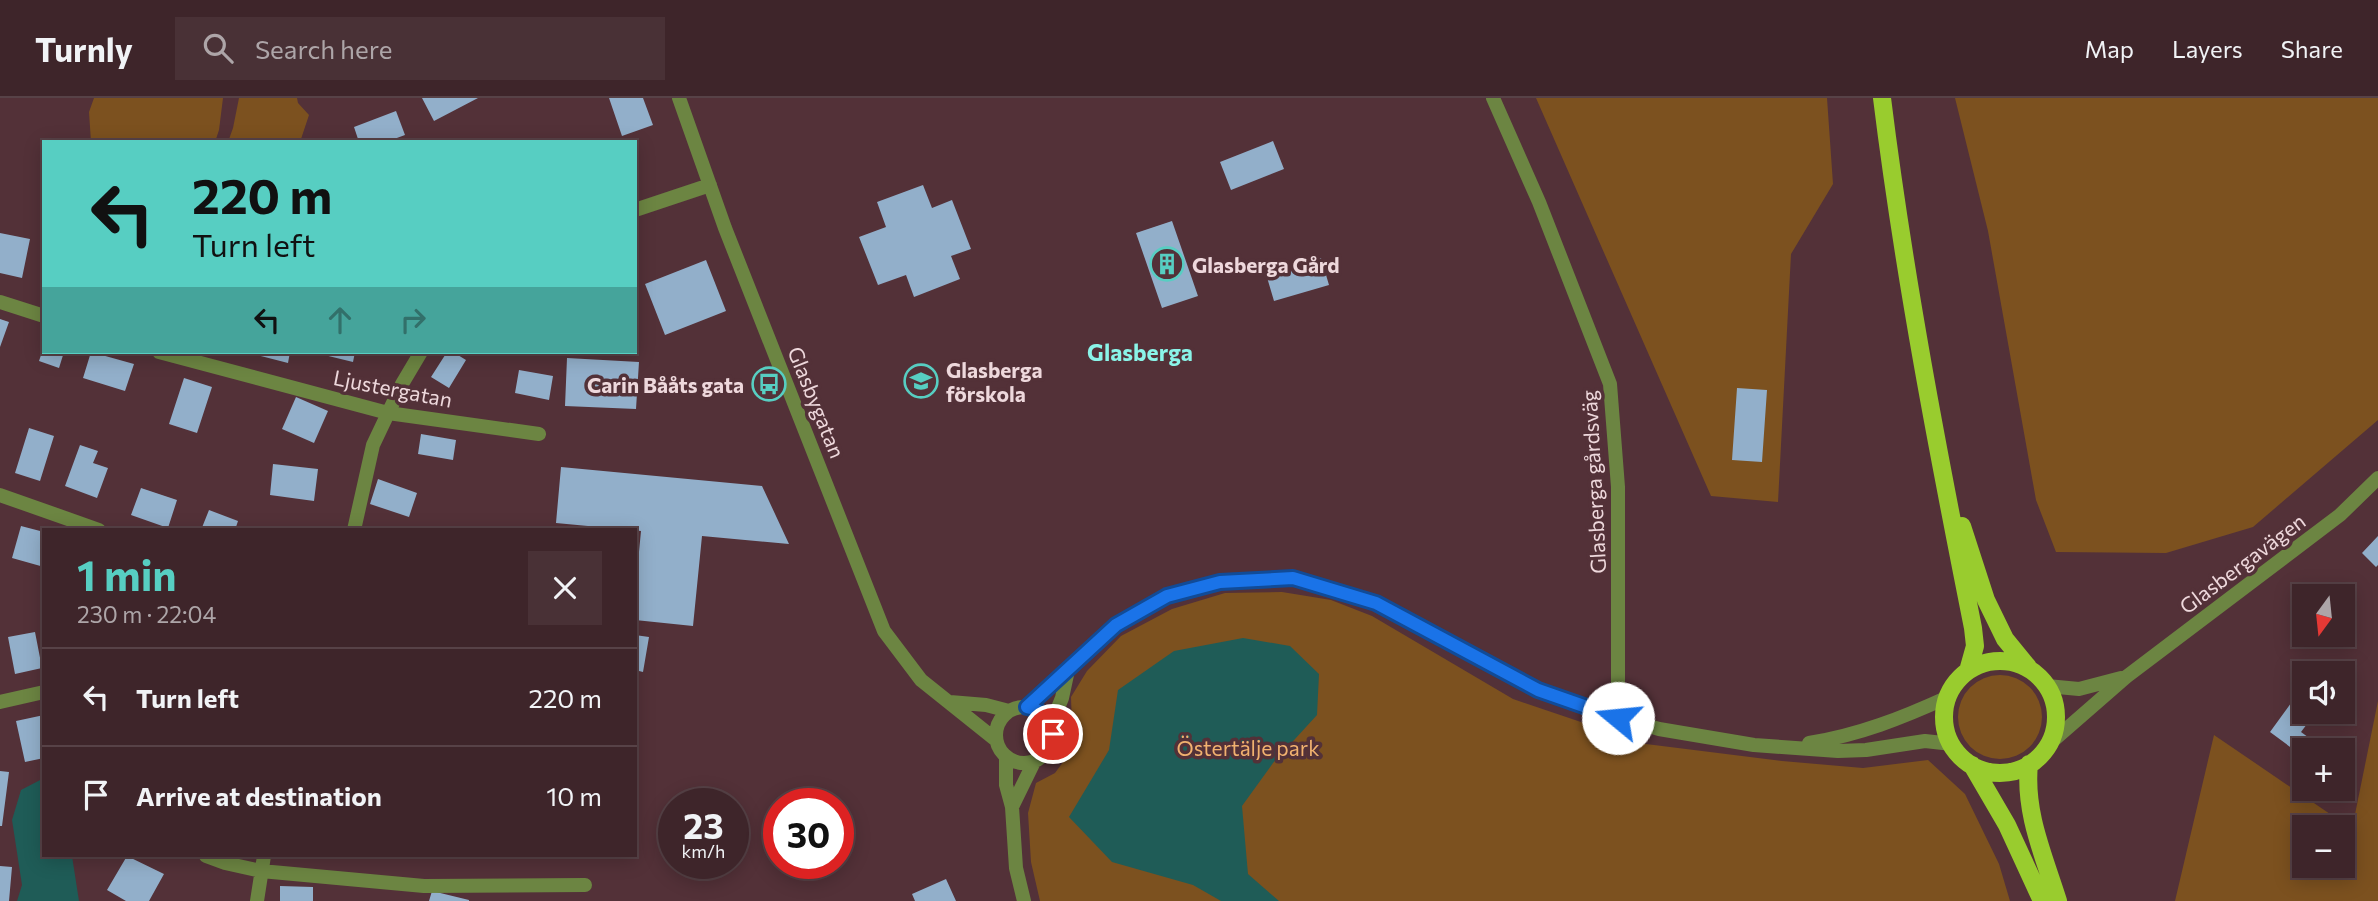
<!DOCTYPE html>
<meta charset="utf-8">
<style>
:root{--surface:#3e252a;--page:#493136;--text:#f1f3f6;--muted:#ada5a8;--line:#574247;--accent:#57cec2}
body{margin:0;font-family:Commissioner,sans-serif;background:var(--page);color:var(--text);height:100vh;display:flex;flex-direction:column;font-size:26px;white-space:nowrap}
*{box-sizing:border-box;margin:0}
p{font-size:23px;color:var(--muted)}
.icon{flex:none;width:38px;height:38px;fill:none;stroke:currentColor;stroke-width:2;stroke-linecap:round;stroke-linejoin:round}
.map{position:relative;flex:1;overflow:hidden}
.side{position:absolute;left:42px;top:430px;width:595px;height:329px;display:flex;flex-direction:column;background:var(--surface);border-radius:0px;box-shadow:0 4px 18px #0003,0 0 0 2px var(--line)}
.side>*{flex:none}
.top-card{position:absolute;left:42px;top:42px;width:595px;height:214px;border-radius:0px;box-shadow:0 4px 18px #0003,0 0 0 2px var(--line);background:#57cec2;color:#111;overflow:hidden}
.needle{width:46px;rotate:195deg}
.controls{position:absolute;left:2292px;top:486px;display:grid;gap:14px}
.controls a{display:grid;place-items:center;width:63px;height:63px;border-radius:0px;background:var(--surface);box-shadow:0 4px 18px #0003,0 0 0 2px var(--line);font-size:35px}
.speed{position:absolute;left:658px;top:690px;display:flex;gap:14px;font-size:35px;font-weight:700;text-align:center}
.speed>*{display:grid;place-content:center;width:91px;height:91px;border-radius:50%;background:var(--surface);box-shadow:0 4px 18px #0003,0 0 0 2px var(--line);line-height:1}
.speed small{font-size:18px;font-weight:400}
.speed .limit{border:10px solid #d22;background:#fff;color:#111}
.pin{position:absolute;display:grid;place-items:center;width:60px;height:60px;color:#fff;margin:-30px;border:4px solid #fff;border-radius:50%;box-shadow:0 2px 7px #0007}
.me{position:absolute;width:77px;margin:-38px;rotate:287deg;stroke-linejoin:round;filter:drop-shadow(0 0 5px #0008)}
.turn{display:flex;align-items:center;gap:24px;height:147px;padding:0 35px;font-size:32px}
.turn .icon{width:91px;height:91px;stroke-width:2.5}
.turn b{display:block;font-size:49px;line-height:60px}
.lanes{display:flex;align-items:center;height:66px;padding:0 35px;background:#0003;justify-content:center;gap:35px;direction:ltr}
.lanes .off{opacity:.35}
.round{display:grid;place-items:center;flex:none;width:74px;height:74px;border-radius:0px;background:var(--page)}
.summary{display:flex;align-items:center;justify-content:space-between;height:119px;padding:0 35px}
h1{font-size:42px;font-weight:700;line-height:52px;color:var(--accent)}
ul{padding:0;list-style:none}
li{display:flex;align-items:center;gap:21px;height:98px;padding:0 35px;border-top:2px solid var(--line)}
li div{flex:1}
li b{display:block;font-size:26px}
li em{font-style:normal}
header{display:flex;align-items:center;gap:42px;box-sizing:border-box;height:98px;padding:0 35px;background:var(--surface);border-bottom:2px solid var(--line)}
header strong{font-size:33px}
nav{display:flex;gap:38px;margin-inline-start:auto;font-size:24px}
.search{width:490px;height:63px;background:var(--page);display:flex;align-items:center;gap:18px;box-sizing:border-box;padding:0 24px;border-radius:0px;color:var(--muted);font-size:26px}
.map>svg:first-child{display:block}
.green{fill:#7c511f;fill-rule:evenodd}
.water{fill:#1f5c57}
.building{fill:#92afca}
.lines{fill:none;stroke-linecap:round;stroke-linejoin:round}
.minor{stroke:#6c8542;stroke-width:14}
.primary{stroke:#99cc2e;stroke-width:18}
.route-casing{stroke:#114b97;stroke-width:18}
.route{stroke:#1a73e8;stroke-width:12}
.labels{text-anchor:middle;dominant-baseline:central;stroke-width:7;stroke-linejoin:round;paint-order:stroke}
.poi-label{font-size:21px;font-weight:bold;fill:#eed8dc;stroke:#533138;text-anchor:start}
.street-label{font-size:21px;fill:#eed8dc;stroke:#533138}
.park-label{font-size:21px;fill:#f1b16f;stroke:#533138}
.neighbourhood-label{font-size:23px;font-weight:bold;fill:#8af4e8;stroke:#533138}
</style>
<header>
<strong>Turnly</strong>
<div class="search"><svg class="icon" aria-label="search" viewBox="0 0 24 24"><circle cx="10" cy="10" r="6"/><path d="M15 15l6 6"/></svg>Search here</div>
<nav><a>Map</a><a>Layers</a><a>Share</a></nav>
</header>
<div class="map">
<svg width="2378" height="803" viewBox="0 0 2378 803">
<rect width="100%" height="100%" fill="#533138"/>
<!-- green -->
<path class="green" d="M94 0H223L219 32 215 44H91L89 14Z
M239 0H297L298 5 309 17 300 44H228L233 30Z
M1536 0H1827L1833 86 1791 156 1778 404 1711 398Z
M1955 0H2378V322L2253 429 2166 455 2056 454 2036 402 1988 133Z
M1282 494 1331 502 1372 518 1513 601 1646 646 1782 663 1863 670 1928 662 1965 696 1999 766 2010 803H1040L1031 764 1028 715 1036 685 1055 675 1069 656 1072 629 1071 599 1087 573 1121 538 1172 511 1225 495Z
M1958 619a42 42 0 1 1 84 0a42 42 0 1 1-84 0Z
M2378 603V803H2175L2214 637 2352 731ZM2305 730H2343V768H2305Z"/>
<!-- water -->
<path class="water" d="M1243 540 1290 548 1319 576 1317 617 1273 665 1242 708 1248 776 1279 803H1221L1193 787 1112 764 1069 719 1109 652 1118 592 1174 553Z
M44 680V758H72L79 803H17L22 787 12 722 21 692Z"/>
<!-- building -->
<path class="building" d="M422 0H478L434 23Z
M609 0H643L653 27 622 38Z
M396 13 405 37 386 44H359L354 29Z
M1273 43 1284 71 1231 92 1220 64Z
M923 87 932 110 952 102 971 151 951 158 960 181 914 199 906 177 878 187 859 139 886 129 877 104Z
M1172 123 1198 198 1162 210 1136 135Z
M0 135 30 141 22 180 0 175Z
M1321 160 1329 187 1274 203 1266 176Z
M706 162 726 213 665 237 645 186Z
M0 221 9 224 0 249Z
M42 254H64L59 270 39 263Z
M91 254 134 266 125 293 83 280Z
M254 254H290L288 265 253 256Z
M312 254H355L353 264Z
M447 254H453L466 262 449 290 431 279Z
M567 260 639 264 636 311 565 308Z
M519 272 553 278 549 302 515 295Z
M184 280 212 289 197 335 169 326Z
M1737 290 1767 292 1762 364 1732 362Z
M296 299 328 313 314 345 282 331Z
M29 330 54 338 40 383 15 375Z
M421 336 456 342 453 362 418 356Z
M80 347 98 353 93 365 108 370 97 400 65 388Z
M273 366 318 371 314 403 270 397Z
M561 369 762 388 789 446 702 438 693 528 635 522V495L641 433 556 425Z
M378 381 417 395 409 419 370 406Z
M141 390 177 402 168 430 131 417Z
M209 412 238 423 235 432H201Z
M21 428 44 434V469L12 460Z
M2378 438V467L2376 469 2362 455Z
M35 534 42 570 15 576 8 539Z
M635 537 649 539 643 574 635 572Z
M2299 594 2305 598V614H2316L2301 634 2323 650 2321 653H2305V660L2270 634Z
M44 617V660L25 664 16 623Z
M0 673 9 674 2 728H0Z
M127 758 164 776 149 803H126L107 792Z
M0 768 12 769 9 803H0Z
M946 781 956 803H915L912 796Z
M280 788 313 789V803H280Z
M432 793 469 802V803H429Z"/>
<g class="lines">
<!-- minor -->
<path class="minor" d="M679 0 725 130 884 533 921 582 996 642
M1493 0 1539 104 1610 286 1618 389V620
M635 112 710 87
M0 204 44 218
M159 254 388 315 539 336
M0 397 99 432
M354 432 373 347 402 286 421 254
M2047 588 2079 591 2121 580
M0 604 44 594
M950 604 986 607 1009 613
M996 637a28 28 0 1 1 56 0a28 28 0 1 1-56 0Z
M1027 609 1116 527 1167 497 1220 484 1293 480 1376 505 1538 592 1581 608 1659 631 1754 647 1838 653 1866 652 1925 643 1952 646
M1051 627 1062 600 1068 572
M1809 645C1859 637 1902 620 1948 599
M2048 647 2126 579 2340 417 2378 380
M1006 659V687L1012 709 1016 770 1024 803
M1012 709 1034 664
M206 758 225 765 261 773 424 788 585 787
M257 803 264 758"/>
<!-- primary -->
<path class="primary" d="M1882 0C1904 178 1938 354 1973 530L1975 548 1968 573
M1962 428 1986 502 2005 541 2028 569
M1944 619a56 56 0 1 1 112 0a56 56 0 1 1-112 0Z
M2029 666C2024 715 2044 758 2058 803
M1972 667 2007 727 2042 803"/>
</g>
<g class="lines">
<defs>
<path id="route" d="M1053 636C1050 621 1042 612 1027 609L1116 527 1167 498 1220 484 1293 480 1376 505 1538 592 1618 620"/>
</defs>
<!-- route casing -->
<use href="#route" class="route-casing"/>
<!-- route -->
<use href="#route" class="route"/>
</g>
<!-- icons -->
<defs>
<symbol id="building-ring" viewBox="-11 -11 22 22"><circle r="9.5" fill="#533138" stroke="#57cec2" stroke-width="1.5"/><path d="M-4-6H4V6H1V3H-1V6H-4ZM-2.5-4.3h1.7v1.8h-1.7ZM.8-4.3h1.7v1.8H.8ZM-2.5-1h1.7V.8h-1.7ZM.8-1h1.7V.8H.8Z" fill="#57cec2"/></symbol>
<symbol id="school-ring" viewBox="-11 -11 22 22"><circle r="9.5" fill="#533138" stroke="#57cec2" stroke-width="1.5"/><path d="M0-5L7-2L0 1L-7-2ZM-4 1L0 2.5L4 1V4Q0 6-4 4Z" fill="#57cec2"/></symbol>
<symbol id="bus-ring" viewBox="-11 -11 22 22"><circle r="9.5" fill="#533138" stroke="#57cec2" stroke-width="1.5"/><path d="M-5-6H5V4H4V6H2V4H-2V6H-4V4H-5ZM-3.5-4V0h7V-4ZM-3.5 1.2v1.5H-2V1.2ZM2 1.2v1.5H3.5V1.2Z" fill="#57cec2"/></symbol>
</defs>
<g fill-rule="evenodd">
<use href="#building-ring" x="1148" y="147" width="38" height="38"/>
<use href="#school-ring" x="902" y="264" width="38" height="38"/>
<use href="#bus-ring" x="750" y="267" width="38" height="38"/>
</g>
<g class="labels">
<!-- poi labels -->
<g class="poi-label">
<text x="1192" y="166">Glasberga Gård</text>
<text x="946" y="271">Glasberga<tspan x="946" dy="24">förskola</tspan></text>
<text x="744" y="286" text-anchor="end">Carin Bååts gata</text>
</g>
<!-- street labels -->
<g class="street-label">
<text transform="translate(393 290) rotate(11)">Ljustergatan</text>
<text transform="translate(817 304) rotate(68)">Glasbygatan</text>
<text transform="translate(1593 384) rotate(-93)">Glasberga gårdsväg</text>
<text transform="translate(2242 465) rotate(-37)">Glasbergavägen</text>
</g>
<!-- park labels -->
<g class="park-label">
<text x="1248" y="649">Östertälje park</text>
</g>
<!-- neighbourhood labels -->
<g class="neighbourhood-label">
<text x="1140" y="254">Glasberga</text>
</g>
</g>
</svg>
<div class="controls">
<a><svg class="needle" viewBox="-14 -14 28 28"><path d="M0-13l5 13h-10z" fill="#e53935"/><path d="M0 13l5-13h-10z" fill="#ada5a8"/></svg></a>
<a><svg class="icon" aria-label="sound" viewBox="0 0 24 24"><path d="M4 9h4l5-4v14l-5-4H4zM17 9q2 3 0 6"/></svg></a>
<a>+</a>
<a>−</a>
</div>
<div class="speed"><div>23<small>km/h</small></div><div class="limit">30</div></div>
<div class="pin" style="left:1053px;top:636px;background:#d93025"><svg class="icon" aria-label="arrive" viewBox="0 0 24 24"><path d="M6 21V4h12l-3 4 3 4H6"/></svg></div>
<svg class="me" style="left:1618px;top:620px" viewBox="-20 -20 40 40"><circle r="19" fill="#fff"/><path d="M0-13L10 11 0 6-10 11z" fill="#1a73e8"/></svg>
<div class="top-card">
<div class="turn"><svg class="icon" aria-label="left" viewBox="0 0 24 24"><path d="M17 20v-9H6M10 6l-5 5 5 5"/></svg><div><b>220 m</b>Turn left</div></div>
<div class="lanes"><svg class="icon" aria-label="left" viewBox="0 0 24 24"><path d="M17 20v-9H6M10 6l-5 5 5 5"/></svg><svg class="icon off" aria-label="ahead" viewBox="0 0 24 24"><path d="M12 20V5M6 11l6-6 6 6"/></svg><svg class="icon off" aria-label="right" viewBox="0 0 24 24"><path d="M7 20v-9h11M14 6l5 5-5 5"/></svg></div>
</div>
<section class="side">
<div class="summary"><div><h1>1 min</h1><p>230 m · 22:04</p></div><a class="round"><svg class="icon" aria-label="close" viewBox="0 0 24 24"><path d="M6 6l12 12M18 6L6 18"/></svg></a></div>
<ul>
<li><svg class="icon" aria-label="left" viewBox="0 0 24 24"><path d="M17 20v-9H6M10 6l-5 5 5 5"/></svg><div><b>Turn left</b></div><em>220 m</em></li>
<li><svg class="icon" aria-label="arrive" viewBox="0 0 24 24"><path d="M6 21V4h12l-3 4 3 4H6"/></svg><div><b>Arrive at destination</b></div><em>10 m</em></li>
</ul>
</section>
</div>
